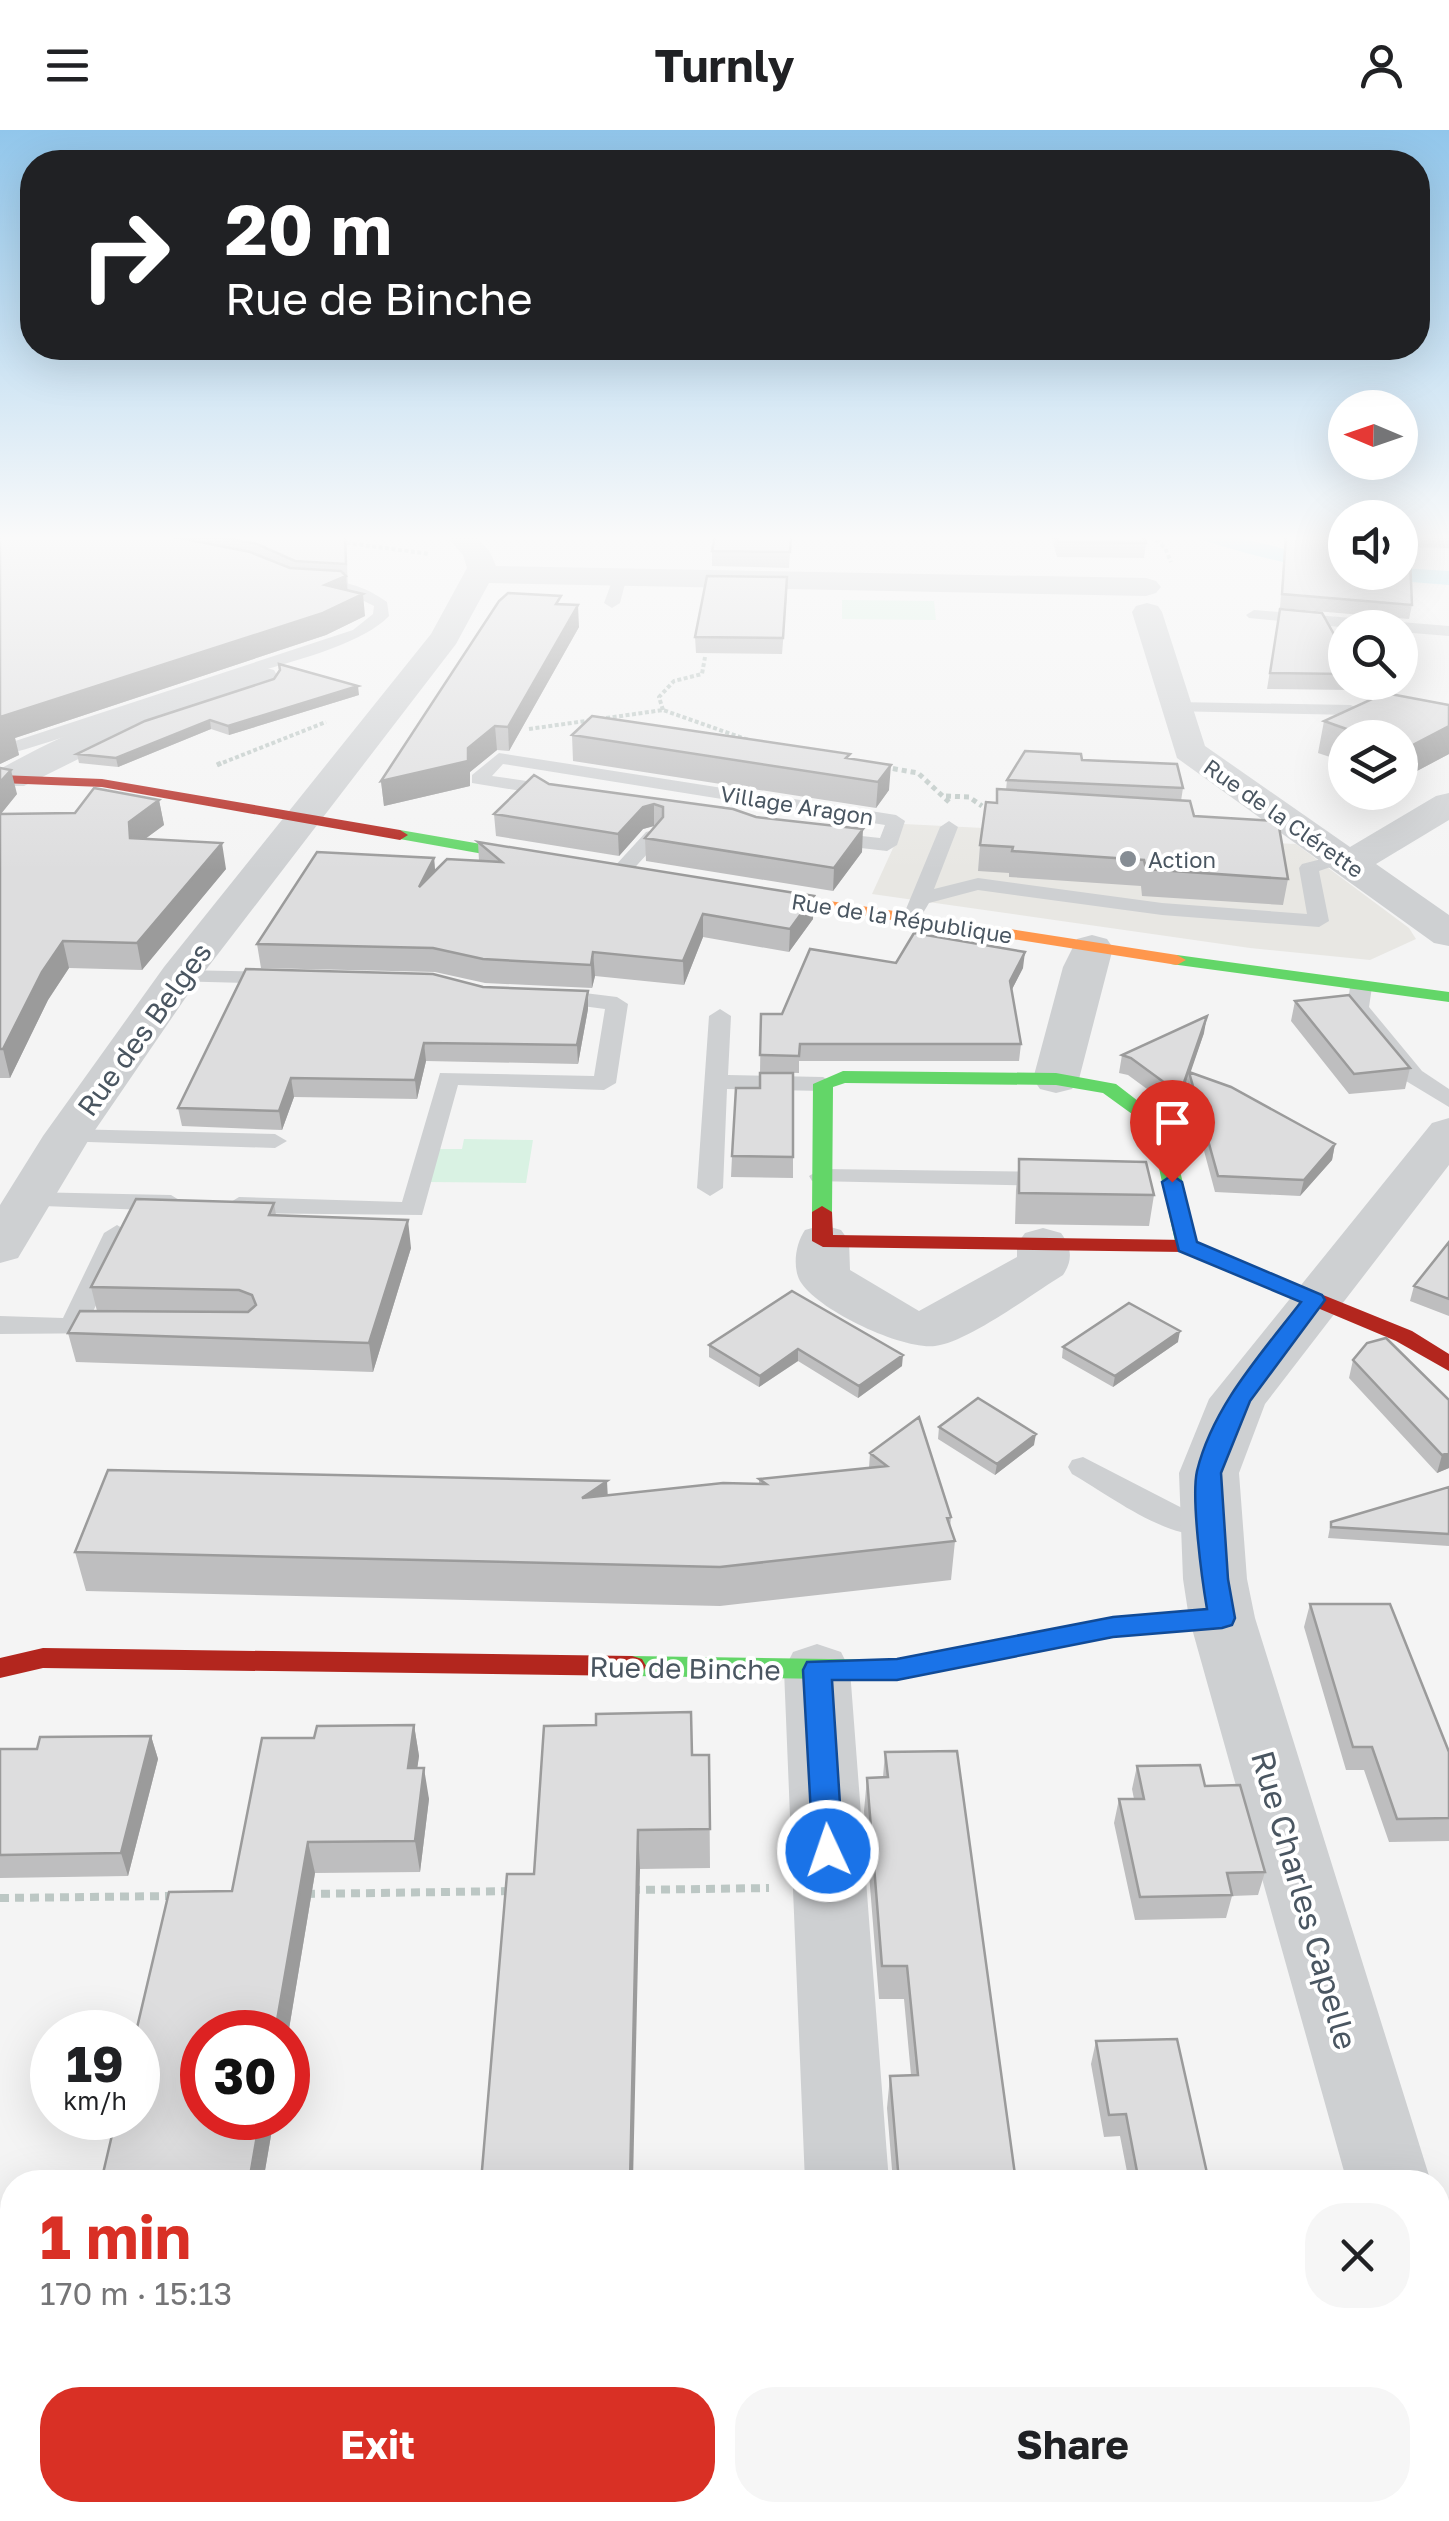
<!DOCTYPE html>
<meta charset="utf-8">
<style>
:root{--surface:#fff;--page:#f6f6f6;--text:#202124;--muted:#757577;--accent:#d93025}
body{margin:0;font-family:"Golos Text",sans-serif;background:var(--page);color:var(--text);height:100vh;display:flex;flex-direction:column;font-size:38px;white-space:nowrap}
*{box-sizing:border-box;margin:0}
p{font-size:32px;color:var(--muted)}
.icon{flex:none;width:55px;height:55px;fill:none;stroke:currentColor;stroke-width:2;stroke-linecap:round;stroke-linejoin:round}
.map{position:relative;flex:1;overflow:hidden}
.details{position:absolute;left:0px;top:2040px;width:1450px;height:352px;display:flex;flex-direction:column;background:var(--surface);border-radius:40px 40px 0 0;box-shadow:0 10px 40px #0002}
.details>*{flex:none}
.hud{position:absolute;left:20px;top:20px;width:1410px;height:210px;border-radius:40px;box-shadow:0 10px 40px #0002;background:#202124;color:#fff;overflow:hidden}
.needle{width:65px;rotate:272deg}
.buttons{position:absolute;left:1328px;top:260px;display:grid;gap:20px}
.buttons a{display:grid;place-items:center;width:90px;height:90px;border-radius:50%;background:var(--surface);box-shadow:0 10px 40px #0002;font-size:50px}
.speed{position:absolute;left:30px;top:1880px;display:flex;gap:20px;font-size:50px;font-weight:700;text-align:center}
.speed>*{display:grid;place-content:center;width:130px;height:130px;border-radius:50%;background:var(--surface);box-shadow:0 10px 40px #0002;line-height:1}
.speed small{font-size:25px;font-weight:400}
.speed .limit{border:15px solid #d22;background:#fff;color:#111}
.pin{position:absolute;display:grid;place-items:center;width:85px;height:85px;color:#fff;margin:-102px -42px;border-radius:50% 50% 50% 0;rotate:-45deg;box-shadow:0 0 10px #0007}
.pin .icon{rotate:45deg}
.me{position:absolute;width:110px;margin:-55px;rotate:357deg;stroke-linejoin:round;filter:drop-shadow(0 0 8px #0008)}
.turn{display:flex;align-items:center;gap:35px;height:210px;padding:0 40px;font-size:45px}
.turn .icon{width:130px;height:130px;stroke-width:2.5}
.turn b{display:block;font-size:70px;line-height:85px}
.round{display:grid;place-items:center;flex:none;width:105px;height:105px;border-radius:40px;background:var(--page)}
.overview{display:flex;align-items:center;justify-content:space-between;height:170px;padding:0 40px}
h1{font-size:60px;font-weight:700;line-height:75px;color:var(--accent)}
.button{display:flex;gap:20px;margin-top:auto;padding:20px 40px}
.button a{flex:1;height:115px;border-radius:40px;background:var(--accent);color:#fff;font-size:40px;font-weight:700;line-height:115px;text-align:center}
.button a+a{background:var(--page);color:var(--text)}
header{display:flex;justify-content:space-between;align-items:center;height:130px;padding:0 40px;background:var(--surface);font-size:45px;font-weight:700}
.map>svg:first-child{display:block}
.commercial{fill:#e8e7e3}
.green{fill:#d9f2e3}
.water{fill:#aee2f0}
.lines{fill:none;stroke-linecap:round;stroke-linejoin:round}
.path-far2{stroke:#bcc7c4;stroke-width:4;stroke-dasharray:4 2.5;stroke-linecap:butt}
.path-far1{stroke:#bcc7c4;stroke-width:5;stroke-dasharray:5 4;stroke-linecap:butt}
.path{stroke:#bcc7c4;stroke-width:8;stroke-dasharray:9 6;stroke-linecap:butt}
.lane{fill:#ced0d2;fill-rule:evenodd}
.street{fill:#ced0d2;fill-rule:evenodd}
.fast{fill:#63d668;fill-rule:evenodd}
.slow{fill:#ff974d;fill-rule:evenodd}
.jam{fill:#b3261e;fill-rule:evenodd}
.wall{fill:#bebebf}
.shaded-wall{fill:#9b9b9b}
.building{fill:#ddddde;stroke:#9b9b9b;stroke-width:2.5}
.route{fill:#1a73e8;stroke:#114b97;stroke-width:2.5}
.poi-dot{fill:#868d94;stroke:#fff;stroke-width:4}
.labels{text-anchor:middle;dominant-baseline:central;stroke-width:8;stroke-linejoin:round;paint-order:stroke}
.far-street-label{font-size:22px;fill:#4a5661;stroke:#fff}
.far-poi-label{font-size:22px;fill:#4a5661;stroke:#fff;text-anchor:start}
.street-label{font-size:28px;fill:#4a5661;stroke:#fff}
.near-street-label{font-size:32px;fill:#4a5661;stroke:#fff}
</style>
<header><svg class="icon" aria-label="menu" viewBox="0 0 24 24"><path d="M4 6h16M4 12h16M4 18h16"/></svg>Turnly<svg class="icon" aria-label="person" viewBox="0 0 24 24"><circle cx="12" cy="8" r="4"/><path d="M4 21q1-7 8-7t8 7"/></svg></header>
<div class="map">
<svg width="1449" height="2391" viewBox="0 0 1449 2391">
<rect width="100%" height="100%" fill="#f4f4f4"/>
<!-- commercial -->
<path class="commercial" d="M904 694 1296 714 1409 798 1416 809 1370 830 1250 818 872 764Z"/>
<!-- green -->
<path class="green" d="M842 470 934 471 936 490 842 489Z
M464 1009 533 1010 526 1053 428 1052 435 1019H462Z"/>
<!-- water -->
<path class="water" d="M1191 406H1231L1302 423 1345 442H1400V438L1449 441V455C1361 449 1274 435 1191 406Z"/>
<g class="lines">
<!-- path-far2 -->
<path class="path-far2" d="M1151 406 1165 418 1171 432
M340 412 430 424
M663 580 659 567 674 551 702 544 705 527
M529 599 663 580 754 612
M217 635 326 592"/>
<!-- path-far1 -->
<path class="path-far1" d="M217 635 221 633
M884 637 918 643 949 672
M946 666 969 667 982 676"/>
<!-- path -->
<path class="path" d="M631 1760 769 1758
M306 1764 514 1761
M0 1768 174 1766"/>
<!-- lane -->
<path class="lane" d="M615 443 627 446 620 473 612 478 604 473Z
M312 448C340 450 364 455 387 472L389 486C355 522 247 542 197 559 131 582 68 609 0 626V616L353 500 373 484 374 476 344 461 307 455 305 452Z
M1254 480 1449 496V506L1400 502V498H1350L1249 488 1246 485Z
M1176 572 1351 575 1359 580 1351 585 1170 581V573Z
M499 623 896 685 905 691 897 715 887 721 756 706 734 698 551 672 540 664 472 653V645ZM503 634 885 695 880 708 759 695 738 687 558 661 547 654 492 646Z
M949 691 958 697 934 759 978 748 1162 773 1307 784 1299 738 1302 734 1341 724 1351 730 1319 741 1329 791 1319 797 1162 785 978 760 929 773 923 783H909L906 779 940 697Z
M653 700 660 702V710L627 746H613V738L646 702Z
M179 840 280 842 291 848 280 854 171 851 168 846 171 841Z
M1361 850 1372 857 1369 877 1422 941 1449 959V977L1406 951 1350 883 1347 878 1350 857Z
M552 859 617 867 628 874 616 953 604 960 458 955 422 1085 239 1083 226 1075 239 1067 402 1072 440 943 594 946 605 879 544 871 541 866Z
M720 879 731 886 728 945 823 947 835 954 823 961 727 959 723 1058 710 1066 697 1058 709 886Z
M67 999 275 1004 287 1011 275 1018 58 1011 55 1006Z
M821 1039 1055 1042 1067 1049 1055 1056 812 1051 809 1046Z
M27 1062 171 1065 184 1073 171 1081 18 1075 14 1070 18 1065Z
M117 1095 130 1103 90 1188 118 1191 122 1197 118 1203 0 1204V1186L63 1188 104 1103Z
M1083 1327 1184 1379 1223 1387 1227 1395 1223 1403C1174 1417 1113 1367 1072 1344L1068 1337 1072 1330Z"/>
<!-- street -->
<path class="street" d="M446 406H476L490 422 496 436 1146 448 1156 451 1161 457 1156 463 1146 466 489 453 456 514 195 854 91 1006 18 1128 0 1133V1075L43 1006 164 837 431 504 467 438 463 425Z
M1147 473 1158 476 1162 482 1205 616 1350 717 1436 666 1449 663V690L1376 734 1449 785V816L1434 813 1177 628 1132 482 1136 476Z
M262 537 274 540 278 547 274 554 145 596 24 656H0V639C83 593 170 560 262 537Z
M1092 805 1107 809 1113 818 1079 949 1072 959 1056 963 1040 959 1033 949 1063 837 1077 809Z
M1449 988V1035L1265 1274 1239 1343 1247 1449 1255 1488 1431 2052H1347L1189 1488 1183 1449 1179 1343 1209 1269 1432 993Z
M823 1095 841 1100 849 1111 850 1140 919 1181 1017 1127V1114L1025 1103 1043 1098 1061 1103C1072 1118 1073 1130 1063 1145 1032 1164 968 1212 935 1216 902 1220 817 1180 800 1151 792 1136 796 1113 805 1100Z
M817 1514 841 1522 850 1540 889 2052H805L784 1540 793 1522Z
M1438 2173 1449 2178V2303L1438 2298Z
M0 2271H12V2365H0Z
M182 2380H280L285 2391H187Z
M818 2380H914L915 2391H819Z"/>
<!-- fast -->
<path class="fast" d="M400 700 551 726 559 731 551 736 394 708 392 705Z
M1177 825 1449 862V872L1171 834V826Z
M843 941 1056 943 1116 954 1169 995 1198 1116 1187 1122 1176 1116 1150 997 1103 963 1056 955 845 953 833 957 832 1082 822 1088 815 1086 812 1082 813 954Z
M1222 1478 1231 1481 1235 1488 1231 1495 1113 1507 897 1550 632 1546 622 1543 618 1536 622 1529 632 1526 897 1530 1113 1487Z"/>
<!-- slow -->
<path class="slow" d="M740 757 1177 825 1186 830 1177 835 734 765V759Z"/>
<!-- jam -->
<path class="jam" d="M0 645 102 649 400 700 408 705 400 710 102 657 0 653Z
M822 1076 832 1082 833 1105 1187 1110 1412 1201 1449 1224V1241L1396 1211 1184 1122 823 1117 812 1111V1082Z
M43 1518 632 1526 642 1529 646 1536 642 1543 632 1546 43 1538 0 1548V1528Z"/>
</g>
<!-- wall -->
<path class="wall" d="M0 406H346L348 460 365 486 326 505 15 608 19 625 0 634Z
M791 406 789 438 712 436V421Z
M1051 406H1143L1146 413 1144 428 1057 427Z
M1282 406H1449V418L1409 417 1412 475 1409 489 1280 478 1285 407Z
M787 463 782 524 696 523 695 507Z
M561 474 579 497 509 621 497 620 470 642V656L384 676 381 651Z
M1280 479 1345 524V552H1354L1353 560 1267 559Z
M359 565 229 605 211 599 118 637 79 633 77 624 145 591Z
M1449 575V624L1400 650V608H1345V632L1318 623 1324 591Z
M572 605 849 629 889 660 876 678 573 631Z
M1082 630 1183 658 1181 671 1194 686 1288 749 1283 775 1142 766 1141 756 1009 747V743L978 741 980 715 996 673 997 659 1006 660 1007 650Z
M0 638 17 664 1 684 75 683 159 670 164 695 145 709 226 739 142 840 69 838 48 870 10 948H0Z
M549 654 733 679 862 722 833 761 646 731 645 708 654 696 643 699 619 726 496 706 494 684Z
M478 712 813 789 789 822 703 807 684 855 595 846 592 858 485 853 435 842 261 838 257 814 434 728 435 741 479 731Z
M896 833 1023 838 1011 861 1021 914 1019 931H799V943L760 942 761 884H782Z
M483 857 588 861V879L578 934 426 931 417 969 294 967 282 1000 182 996 178 978Z
M1295 871 1410 938 1405 959 1349 964 1291 891Z
M1204 903 1190 942 1335 1014 1332 1030 1300 1066 1215 1062 1187 957 1188 951 1177 981 1128 945 1119 943 1122 925Z
M732 1026 793 1027V1048L731 1047Z
M1019 1029 1154 1065 1149 1096 1015 1094 1016 1060Z
M274 1073 276 1085 411 1118 373 1242 76 1232 68 1203 97 1181 91 1157Z
M1449 1112V1186L1410 1171 1414 1156Z
M792 1161 902 1236 858 1268 798 1231 759 1257 709 1227V1215Z
M1178 1212 1113 1257 1062 1228 1063 1217Z
M1353 1230 1449 1270V1338L1437 1343 1349 1248Z
M939 1297 1034 1315 995 1345 938 1309Z
M870 1323 951 1387 950 1398 955 1411 951 1450 720 1476 86 1461 75 1422 607 1351V1365L759 1354V1349L869 1338Z
M1449 1357V1416L1328 1408 1331 1392Z
M1310 1474 1449 1622V1711L1389 1712 1364 1640H1346L1304 1497Z
M414 1595 419 1626 417 1638 429 1669 420 1742 315 1743 288 1905V1902L202 1988H274L263 2052H101L232 1761Z
M151 1606 158 1629 128 1746 0 1748V1619H37Z
M885 1622 1016 2052H893L887 1978 890 1946 911 1945 904 1869H879L864 1681 867 1648 883 1647Z
M692 1625H709L710 1738 640 1739 534 1744Z
M1137 1636 1205 1656 1265 1742 1258 1765 1232 1766 1226 1788 1135 1790 1114 1693 1119 1669H1134L1132 1659Z
M1096 1911 1209 2052H1129L1120 2006 1104 2007 1091 1934Z
M1438 2335 1446 2365 1432 2391H1300L1297 2380H1438Z
M921 2380H1060L1061 2391H922Z"/>
<!-- shaded-wall -->
<path class="shaded-wall" d="M346 446 348 468 325 455Z
M363 464 365 486 326 505 15 608 19 625 0 634V587Z
M578 475 579 497 509 621 508 597Z
M358 556 359 565 229 605 228 596Z
M210 590 211 599 118 637 116 628Z
M495 596 497 620 470 642V656L384 676 381 651 468 618Z
M1449 596V624L1400 650V640L1405 619Z
M891 635 889 660 876 678 878 652Z
M11 640 17 664 0 685V652Z
M159 670 164 695 134 717 130 708 129 692Z
M654 674V696L643 699 619 726 618 704 643 677Z
M863 699 862 722 833 761 834 738Z
M222 713 226 739 142 840 137 813Z
M434 728 436 751 419 757Z
M814 766 813 789 789 822 790 799Z
M703 784V807L684 855 683 831Z
M63 811 69 838 48 870 10 948 3 919 42 842Z
M593 822 595 846 592 858 591 835Z
M1025 822 1023 838 1008 867 1010 851Z
M588 861V879L578 934 577 915Z
M1207 886 1204 903 1190 944 1189 942 1177 981 1180 964Z
M424 913 426 931 417 969 415 950Z
M291 948 294 967 282 1000 279 981Z
M1335 1014 1332 1030 1300 1066 1304 1050Z
M408 1090 411 1118 373 1242 369 1213Z
M1180 1201 1178 1212 1113 1257 1115 1246Z
M798 1219V1231L759 1257 760 1246Z
M903 1225 902 1236 858 1268 859 1256Z
M1036 1304 1034 1315 995 1345 997 1334Z
M1449 1323V1338L1437 1343 1442 1325Z
M607 1351 609 1389 582 1368Z
M414 1595 419 1626 413 1669 408 1638Z
M151 1606 158 1629 128 1746 121 1723Z
M424 1638 429 1669 420 1742 415 1711Z
M638 1700 640 1739 633 2052H630Z
M308 1712 315 1743 288 1905V1902H275Z
M260 1988H274L263 2052H249Z"/>
<!-- building -->
<path class="building" d="M0 406H170L250 422 290 438 341 441 346 446 325 455 363 464 323 483 0 587Z
M214 406H345L346 434 295 431 257 414Z
M715 406H791L790 422 712 421Z
M1057 406H1143L1146 413 1058 412Z
M1286 406H1345V442H1400V406H1409L1412 475 1282 464Z
M707 446 787 447 783 508 695 507Z
M508 463 561 466 556 474 578 475 508 597 495 596 468 618V631L381 651 499 471Z
M1280 479 1322 483 1345 524V544L1270 543Z
M279 534 358 556 228 596 210 590 116 628 77 624 145 591 274 549 280 540Z
M1385 563 1449 575V596L1405 619 1400 617V608H1372L1324 591Z
M592 586 850 624 846 628 891 635 878 652 572 605Z
M1025 621 1081 624 1082 630 1177 634 1183 658 1007 650Z
M0 638 11 640 0 652Z
M534 645 549 654 733 679 756 687 863 699 834 738 645 708 663 687V677L654 674 643 677 618 704 494 684Z
M94 658 159 670 129 692 130 708 222 713 137 813 63 811 42 842 3 919H0V684L75 683Z
M997 659 1190 671 1194 686 1278 691 1288 749 1146 739 1144 730 1012 721 1013 717 980 715 986 672 997 673Z
M478 712 814 766 790 799 703 784 683 831 593 822 591 835 483 829 433 818 257 814 317 722 434 728 419 757 447 729 502 732Z
M914 803 1025 822 1010 851 1021 914H800L799 926 760 925 761 884H782L810 819 896 833Z
M246 839 433 844 483 857 588 861 577 915 424 913 415 950 291 948 279 981 178 978Z
M1349 865 1410 938 1354 944 1295 871Z
M1207 886 1180 964 1131 928 1122 925Z
M1189 942 1231 957 1335 1014 1304 1050 1218 1046Z
M760 943H793V1027L732 1026 736 958H760Z
M1019 1029 1146 1032 1154 1065 1019 1063Z
M136 1069 274 1073 269 1085 408 1090 369 1213 68 1203 80 1181 248 1182 256 1175 252 1165 239 1160 91 1157Z
M1449 1112V1169L1414 1156Z
M792 1161 903 1225 859 1256 798 1219 760 1246 709 1215Z
M1129 1173 1180 1201 1115 1246 1063 1217Z
M1386 1208 1449 1270V1323L1442 1325 1353 1230 1367 1213Z
M978 1268 1036 1304 997 1334 939 1297Z
M919 1287 951 1387 947 1388 955 1411 720 1437 75 1422 108 1340 607 1351 582 1368 723 1353 766 1354 759 1349 887 1336 870 1323Z
M1449 1357V1404L1331 1397V1392Z
M1310 1474H1390L1449 1622V1688L1397 1689 1372 1617H1353Z
M691 1582 692 1625H709L710 1699 638 1700 630 2052H481L507 1744H534L544 1596 596 1595V1584Z
M414 1595 408 1638H424L415 1711 308 1712 275 1902H202V1988H260L249 2052H101L116 1988H138L136 1902 169 1762 232 1761 262 1608H314L317 1596Z
M151 1606 121 1723 0 1725V1619H37L40 1607Z
M957 1621 1016 2052H899L890 1946 918 1945 907 1836H882L867 1648 888 1647 885 1622Z
M1200 1635 1205 1656 1240 1655 1265 1742 1227 1743 1232 1765 1140 1767 1119 1669H1144L1137 1636Z
M1177 1909 1209 2052H1139L1126 1984 1109 1985 1096 1911Z
M1438 2335 1446 2365 1438 2366Z
M454 2380H622L621 2391H453Z
M928 2380H1060L1061 2391H929Z
M1317 2380H1403L1406 2391H1320Z"/>
<!-- sky -->
<linearGradient id="sky" x2="0" y2="1"><stop stop-color="#91c6eb"/><stop offset="0.55" stop-color="#fafafa"/><stop offset="1" stop-color="#fafafa" stop-opacity="0"/></linearGradient>
<rect width="1449" height="741" fill="url(#sky)"/>
<!-- route -->
<path class="route" d="M1172 1045 1182 1052 1197 1112 1322 1165 1325 1170 1250 1271 1221 1343 1228 1449 1235 1488 1232 1495 1222 1498 1113 1507 897 1550H832L843 1721 838 1730 828 1734 817 1730 813 1721 803 1540 807 1532 897 1529 1113 1487 1207 1479C1202 1450 1191 1368 1197 1341 1213 1276 1261 1224 1301 1172L1179 1121 1162 1052Z"/>
<!-- markers -->
<circle class="poi-dot" cx="1128" cy="729" r="10"/>
<g class="labels">
<!-- far-street labels -->
<g class="far-street-label">
<text transform="translate(797 675) rotate(9)">Village Aragon</text>
<text transform="translate(1284 688) rotate(35)">Rue de la Clérette</text>
<text transform="translate(902 788) rotate(9)">Rue de la République</text>
</g>
<!-- far-poi labels -->
<g class="far-poi-label">
<text x="1148" y="729">Action</text>
</g>
<!-- street labels -->
<g class="street-label">
<text transform="translate(144 899) rotate(-54)">Rue des Belges</text>
<text transform="translate(685 1538) rotate(1)">Rue de Binche</text>
</g>
<!-- near-street labels -->
<g class="near-street-label">
<text transform="translate(1305 1770) rotate(74)">Rue Charles Capelle</text>
</g>
</g>
</svg>
<div class="buttons">
<a><svg class="needle" viewBox="-14 -14 28 28"><path d="M0-13l5 13h-10z" fill="#e53935"/><path d="M0 13l5-13h-10z" fill="#757577"/></svg></a>
<a><svg class="icon" aria-label="sound" viewBox="0 0 24 24"><path d="M4 9h4l5-4v14l-5-4H4zM17 9q2 3 0 6"/></svg></a>
<a><svg class="icon" aria-label="search" viewBox="0 0 24 24"><circle cx="10" cy="10" r="6"/><path d="M15 15l6 6"/></svg></a>
<a><svg class="icon" aria-label="layers" viewBox="0 0 24 24"><path d="M12 4l9 5-9 5-9-5zM3 14l9 5 9-5"/></svg></a>
</div>
<div class="speed"><div>19<small>km/h</small></div><div class="limit">30</div></div>
<div class="pin" style="left:1172px;top:1052px;background:#d93025"><svg class="icon" aria-label="arrive" viewBox="0 0 24 24"><path d="M6 21V4h12l-3 4 3 4H6"/></svg></div>
<svg class="me" style="left:828px;top:1721px" viewBox="-20 -20 40 40"><circle r="17" fill="#1a73e8" stroke="#fff" stroke-width="3"/><path d="M0-11L8 9 0 5-8 9z" fill="#fff"/></svg>
<div class="hud">
<div class="turn"><svg class="icon" aria-label="right" viewBox="0 0 24 24"><path d="M7 20v-9h11M14 6l5 5-5 5"/></svg><div><b>20 m</b>Rue de Binche</div></div>
</div>
<section class="details">
<div class="overview"><div><h1>1 min</h1><p>170 m · 15:13</p></div><a class="round"><svg class="icon" aria-label="close" viewBox="0 0 24 24"><path d="M6 6l12 12M18 6L6 18"/></svg></a></div>
<div class="button"><a>Exit</a><a>Share</a></div>
</section>
</div>
